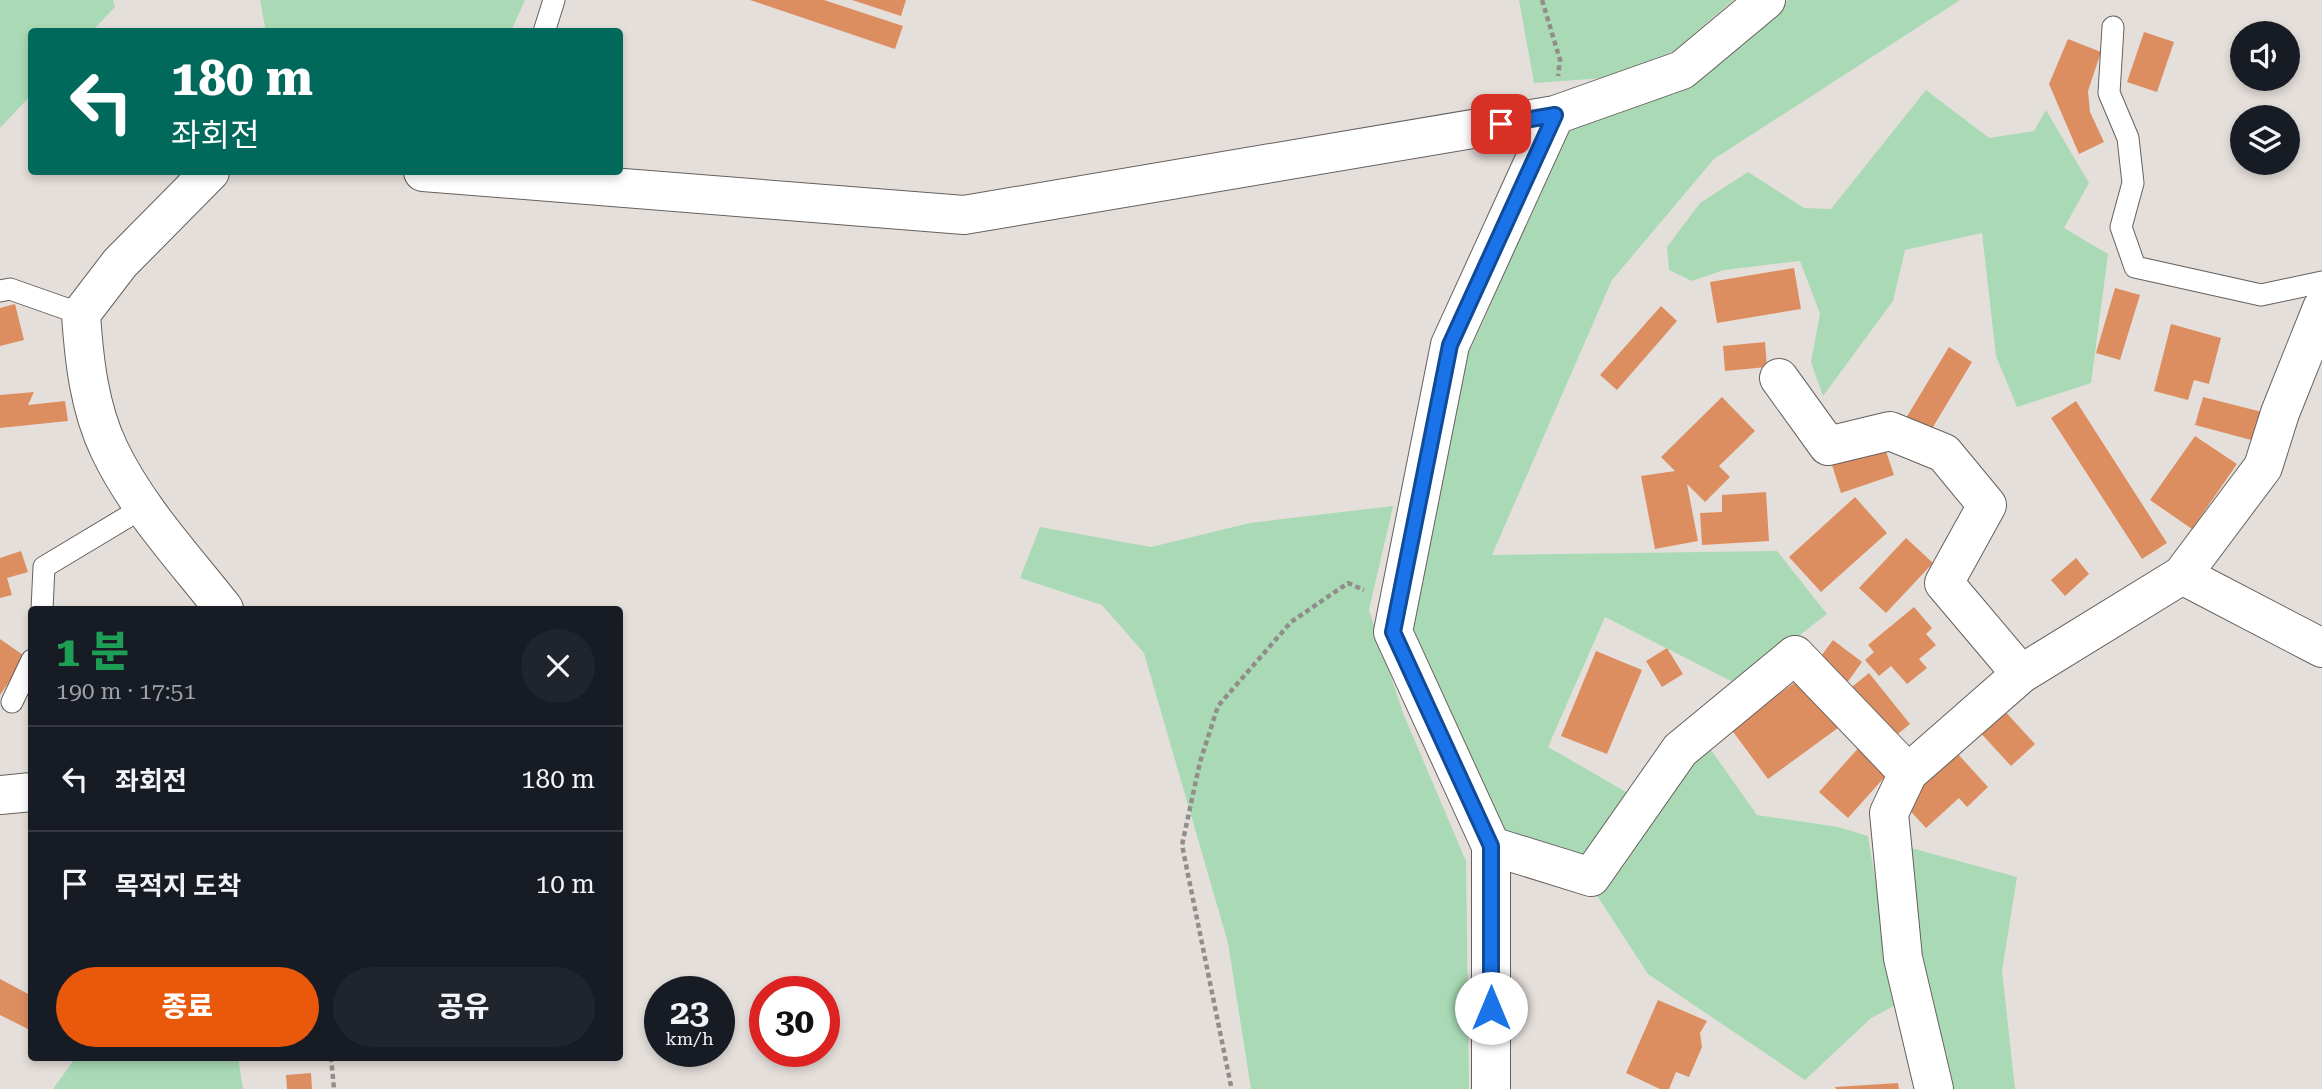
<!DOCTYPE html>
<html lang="ko">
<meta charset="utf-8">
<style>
:root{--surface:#171b24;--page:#20242c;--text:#f1f3f6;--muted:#9ea1a6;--line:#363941;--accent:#ea580c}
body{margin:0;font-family:"Roboto Serif","Noto Sans KR",serif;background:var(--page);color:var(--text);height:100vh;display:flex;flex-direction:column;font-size:26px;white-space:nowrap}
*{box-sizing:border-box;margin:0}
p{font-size:23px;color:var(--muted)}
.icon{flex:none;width:38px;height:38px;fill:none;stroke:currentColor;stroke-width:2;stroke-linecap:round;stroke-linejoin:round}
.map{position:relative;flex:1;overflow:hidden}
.sheet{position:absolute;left:28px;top:606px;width:595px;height:455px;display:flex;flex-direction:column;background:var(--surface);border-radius:7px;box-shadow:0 4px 10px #0003}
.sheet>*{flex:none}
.banner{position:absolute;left:28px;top:28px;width:595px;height:147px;border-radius:7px;box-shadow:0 4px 10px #0003;background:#00695c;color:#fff;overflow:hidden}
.tools{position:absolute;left:2230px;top:21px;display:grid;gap:14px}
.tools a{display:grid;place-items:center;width:70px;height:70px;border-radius:50%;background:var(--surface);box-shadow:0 4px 10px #0003;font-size:35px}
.speed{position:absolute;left:644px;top:976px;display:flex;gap:14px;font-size:35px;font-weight:700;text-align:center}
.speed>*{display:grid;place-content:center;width:91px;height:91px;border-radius:50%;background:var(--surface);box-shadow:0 4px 10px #0003;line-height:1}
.speed small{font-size:18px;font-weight:400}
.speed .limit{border:10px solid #d22;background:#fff;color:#111}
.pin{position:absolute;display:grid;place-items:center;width:60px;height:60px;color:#fff;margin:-30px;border-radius:14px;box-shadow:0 4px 10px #0006}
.me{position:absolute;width:77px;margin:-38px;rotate:0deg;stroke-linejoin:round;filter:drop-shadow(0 0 5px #0008)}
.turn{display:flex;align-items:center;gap:24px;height:147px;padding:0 28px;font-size:32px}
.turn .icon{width:91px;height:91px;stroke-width:2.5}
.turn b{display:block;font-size:49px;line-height:60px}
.round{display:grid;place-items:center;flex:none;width:74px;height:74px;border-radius:37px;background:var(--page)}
.headline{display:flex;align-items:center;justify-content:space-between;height:119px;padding:0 28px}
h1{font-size:42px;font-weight:800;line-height:52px;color:#1e9e55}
.primary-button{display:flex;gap:14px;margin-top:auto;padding:14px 28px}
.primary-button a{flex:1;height:80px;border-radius:42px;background:var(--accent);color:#fff;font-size:28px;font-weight:800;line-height:80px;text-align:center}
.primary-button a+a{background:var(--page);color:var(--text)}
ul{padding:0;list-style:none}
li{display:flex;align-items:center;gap:21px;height:105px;padding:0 28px;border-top:2px solid var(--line)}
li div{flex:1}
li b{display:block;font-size:26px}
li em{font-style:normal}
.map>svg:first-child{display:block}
.green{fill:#a9dab5}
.building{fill:#dd8e60}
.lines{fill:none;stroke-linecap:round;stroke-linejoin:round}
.service-casing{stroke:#66605d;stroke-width:23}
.minor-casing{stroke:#66605d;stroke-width:40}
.path{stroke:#918d8a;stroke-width:4.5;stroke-dasharray:5 3.5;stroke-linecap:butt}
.service{stroke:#fff;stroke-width:21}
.minor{stroke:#fff;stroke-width:38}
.route-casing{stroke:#114b97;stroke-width:18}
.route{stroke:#1a73e8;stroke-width:12}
</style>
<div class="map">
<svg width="2322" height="1089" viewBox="0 0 2322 1089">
<rect width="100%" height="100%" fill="#e5dfdb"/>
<!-- green -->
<path class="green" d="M0 0H113L115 7 92 31 32 32 31 95 0 128Z
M260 0H525L511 31 266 32Z
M1519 0H1733L1674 51 1604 78 1534 83Z
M1788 0H1960L1714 159 1612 280 1492 555 1777 551 1827 614 1737 684 1605 617 1548 747 1633 796 1589 862 1500 831 1407 622 1454 381 1484 320 1566 125 1675 92Z
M1926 90 1989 138 2034 131 2046 110 2089 183 2064 228 2108 254 2091 383 2017 407 1996 356 1982 233 1905 250 1893 301 1823 396 1811 362 1820 314 1800 261 1724 270 1692 281 1669 270 1667 247 1700 203 1748 172 1804 208 1831 209Z
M1393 506 1369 610 1403 713 1466 861 1469 1089H1251L1228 943 1144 653 1102 605 1020 578 1040 527 1151 547 1250 523Z
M1706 743 1757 815 1838 827 1868 836 1896 1005 1871 1018 1805 1080 1648 974 1592 888Z
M1904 846 2017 877 2002 971 2015 1089H1949L1929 1004Z
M76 1057H238L243 1089H53Z"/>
<!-- building -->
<path class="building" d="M750 0H824L903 26 895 49Z
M852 0H906L901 16Z
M2144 32 2174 42 2157 92 2127 82Z
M2068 39 2101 52 2088 91 2090 112 2104 142 2079 154 2049 84Z
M1794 268 1801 309 1717 323 1710 282Z
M2115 288 2140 295 2120 360 2096 353Z
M15 304 24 340 0 346V308Z
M1661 306 1677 321 1617 390 1600 375Z
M2171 324 2221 338 2209 384 2194 380 2188 400 2154 391Z
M1765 342 1767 367 1725 371 1723 346Z
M1949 347 1972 362 1930 432 1906 418Z
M34 392 28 405 65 401 68 421 0 428V395Z
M1722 397 1755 431 1719 466 1730 477 1705 502 1687 484 1698 541 1655 549 1641 476 1675 471 1661 457Z
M2203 397 2262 412 2255 441 2195 425Z
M2076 401 2167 543 2142 559 2051 418Z
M2195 436 2237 464 2192 529 2150 500Z
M1884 445 1894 475 1841 493 1831 462Z
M1766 492 1769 541 1702 545 1700 513 1722 512V495Z
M1855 497 1887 533 1821 592 1789 557Z
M1906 538 1933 563 1886 613 1859 588Z
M21 551 28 572 7 578 12 595 0 598V558Z
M2076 558 2089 574 2065 596 2051 580Z
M1914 607 1932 628 1926 634 1936 645 1919 659 1927 668 1907 684 1891 666 1879 676 1865 660 1874 652 1868 645Z
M0 639 26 657 0 695Z
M1833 640 1862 662 1844 687 1815 664Z
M1667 648 1683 674 1662 687 1646 661Z
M1596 651 1642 670 1607 754 1561 736Z
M1869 673 1910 724 1888 742 1847 691Z
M1801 678 1838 728 1768 779 1731 729Z
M2002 708 2035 744 2011 766 1978 730Z
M1861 745 1890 771 1848 818 1819 792Z
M1957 753 1988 787 1967 807 1959 798 1926 828 1903 803Z
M0 979 32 996V1031L0 1015Z
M1658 1000 1707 1021 1700 1033 1702 1047 1689 1077 1676 1072 1669 1089H1660L1626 1073Z
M311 1073 312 1089H287L286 1075Z
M1898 1083 1899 1089H1836L1835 1087Z"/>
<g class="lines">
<defs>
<path id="service" d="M2113 27 2109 93 2128 138 2133 183 2121 227 2135 267 2261 295 2322 282
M544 32 554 0
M0 291 10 289 81 314
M42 609 44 567 144 507
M12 702 32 660"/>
<path id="minor" d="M210 172 120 263 81 314C84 359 89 407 109 449 137 508 184 558 224 609
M423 172 964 215 1555 115 1682 70 1766 0
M1779 378 1828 446 1890 431 1944 453 1987 505 1944 583 2021 674
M2182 575 2263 467 2280 413 2322 308
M1908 773 2021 674 2182 575 2322 648
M0 795 32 792
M1491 846 1591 877 1680 750 1795 655 1908 773 1889 813 1903 958 1934 1089
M1491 1089V846L1393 632 1450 345 1555 115"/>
</defs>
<!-- service casing -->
<use href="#service" class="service-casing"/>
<!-- minor casing -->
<use href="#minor" class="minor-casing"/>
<!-- path -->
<path class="path" d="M1542 0 1560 60 1558 76
M331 1057 334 1089
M1231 1086 1182 845 1200 762 1218 706 1291 622 1348 583 1364 590"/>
<!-- service -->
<use href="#service" class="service"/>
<!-- minor -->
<use href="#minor" class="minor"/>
</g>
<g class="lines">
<defs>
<path id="route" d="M1491 1008V846L1393 632 1450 345 1555 115 1501 124"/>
</defs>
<!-- route casing -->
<use href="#route" class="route-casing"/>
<!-- route -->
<use href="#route" class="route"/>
</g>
</svg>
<div class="tools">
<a><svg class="icon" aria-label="sound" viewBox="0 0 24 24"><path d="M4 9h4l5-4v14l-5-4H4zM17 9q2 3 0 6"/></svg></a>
<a><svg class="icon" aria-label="layers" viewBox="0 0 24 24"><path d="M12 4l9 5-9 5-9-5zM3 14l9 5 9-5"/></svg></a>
</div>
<div class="speed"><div>23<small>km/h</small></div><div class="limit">30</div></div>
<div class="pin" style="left:1501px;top:124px;background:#d93025"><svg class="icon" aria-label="arrive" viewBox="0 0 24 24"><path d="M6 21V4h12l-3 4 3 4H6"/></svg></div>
<svg class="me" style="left:1491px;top:1008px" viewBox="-20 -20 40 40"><circle r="19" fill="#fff"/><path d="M0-13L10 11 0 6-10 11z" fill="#1a73e8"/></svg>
<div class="banner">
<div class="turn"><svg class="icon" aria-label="left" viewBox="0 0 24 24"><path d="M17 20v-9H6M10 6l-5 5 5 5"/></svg><div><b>180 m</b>좌회전</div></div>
</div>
<section class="sheet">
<div class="headline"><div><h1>1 분</h1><p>190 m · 17:51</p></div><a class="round"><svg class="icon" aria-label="close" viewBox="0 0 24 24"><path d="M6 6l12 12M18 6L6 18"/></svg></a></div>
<ul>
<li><svg class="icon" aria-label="left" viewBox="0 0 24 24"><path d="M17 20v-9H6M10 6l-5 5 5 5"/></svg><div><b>좌회전</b></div><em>180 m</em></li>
<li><svg class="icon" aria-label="arrive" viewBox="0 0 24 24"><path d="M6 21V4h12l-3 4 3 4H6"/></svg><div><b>목적지 도착</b></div><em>10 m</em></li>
</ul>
<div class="primary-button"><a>종료</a><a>공유</a></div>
</section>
</div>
